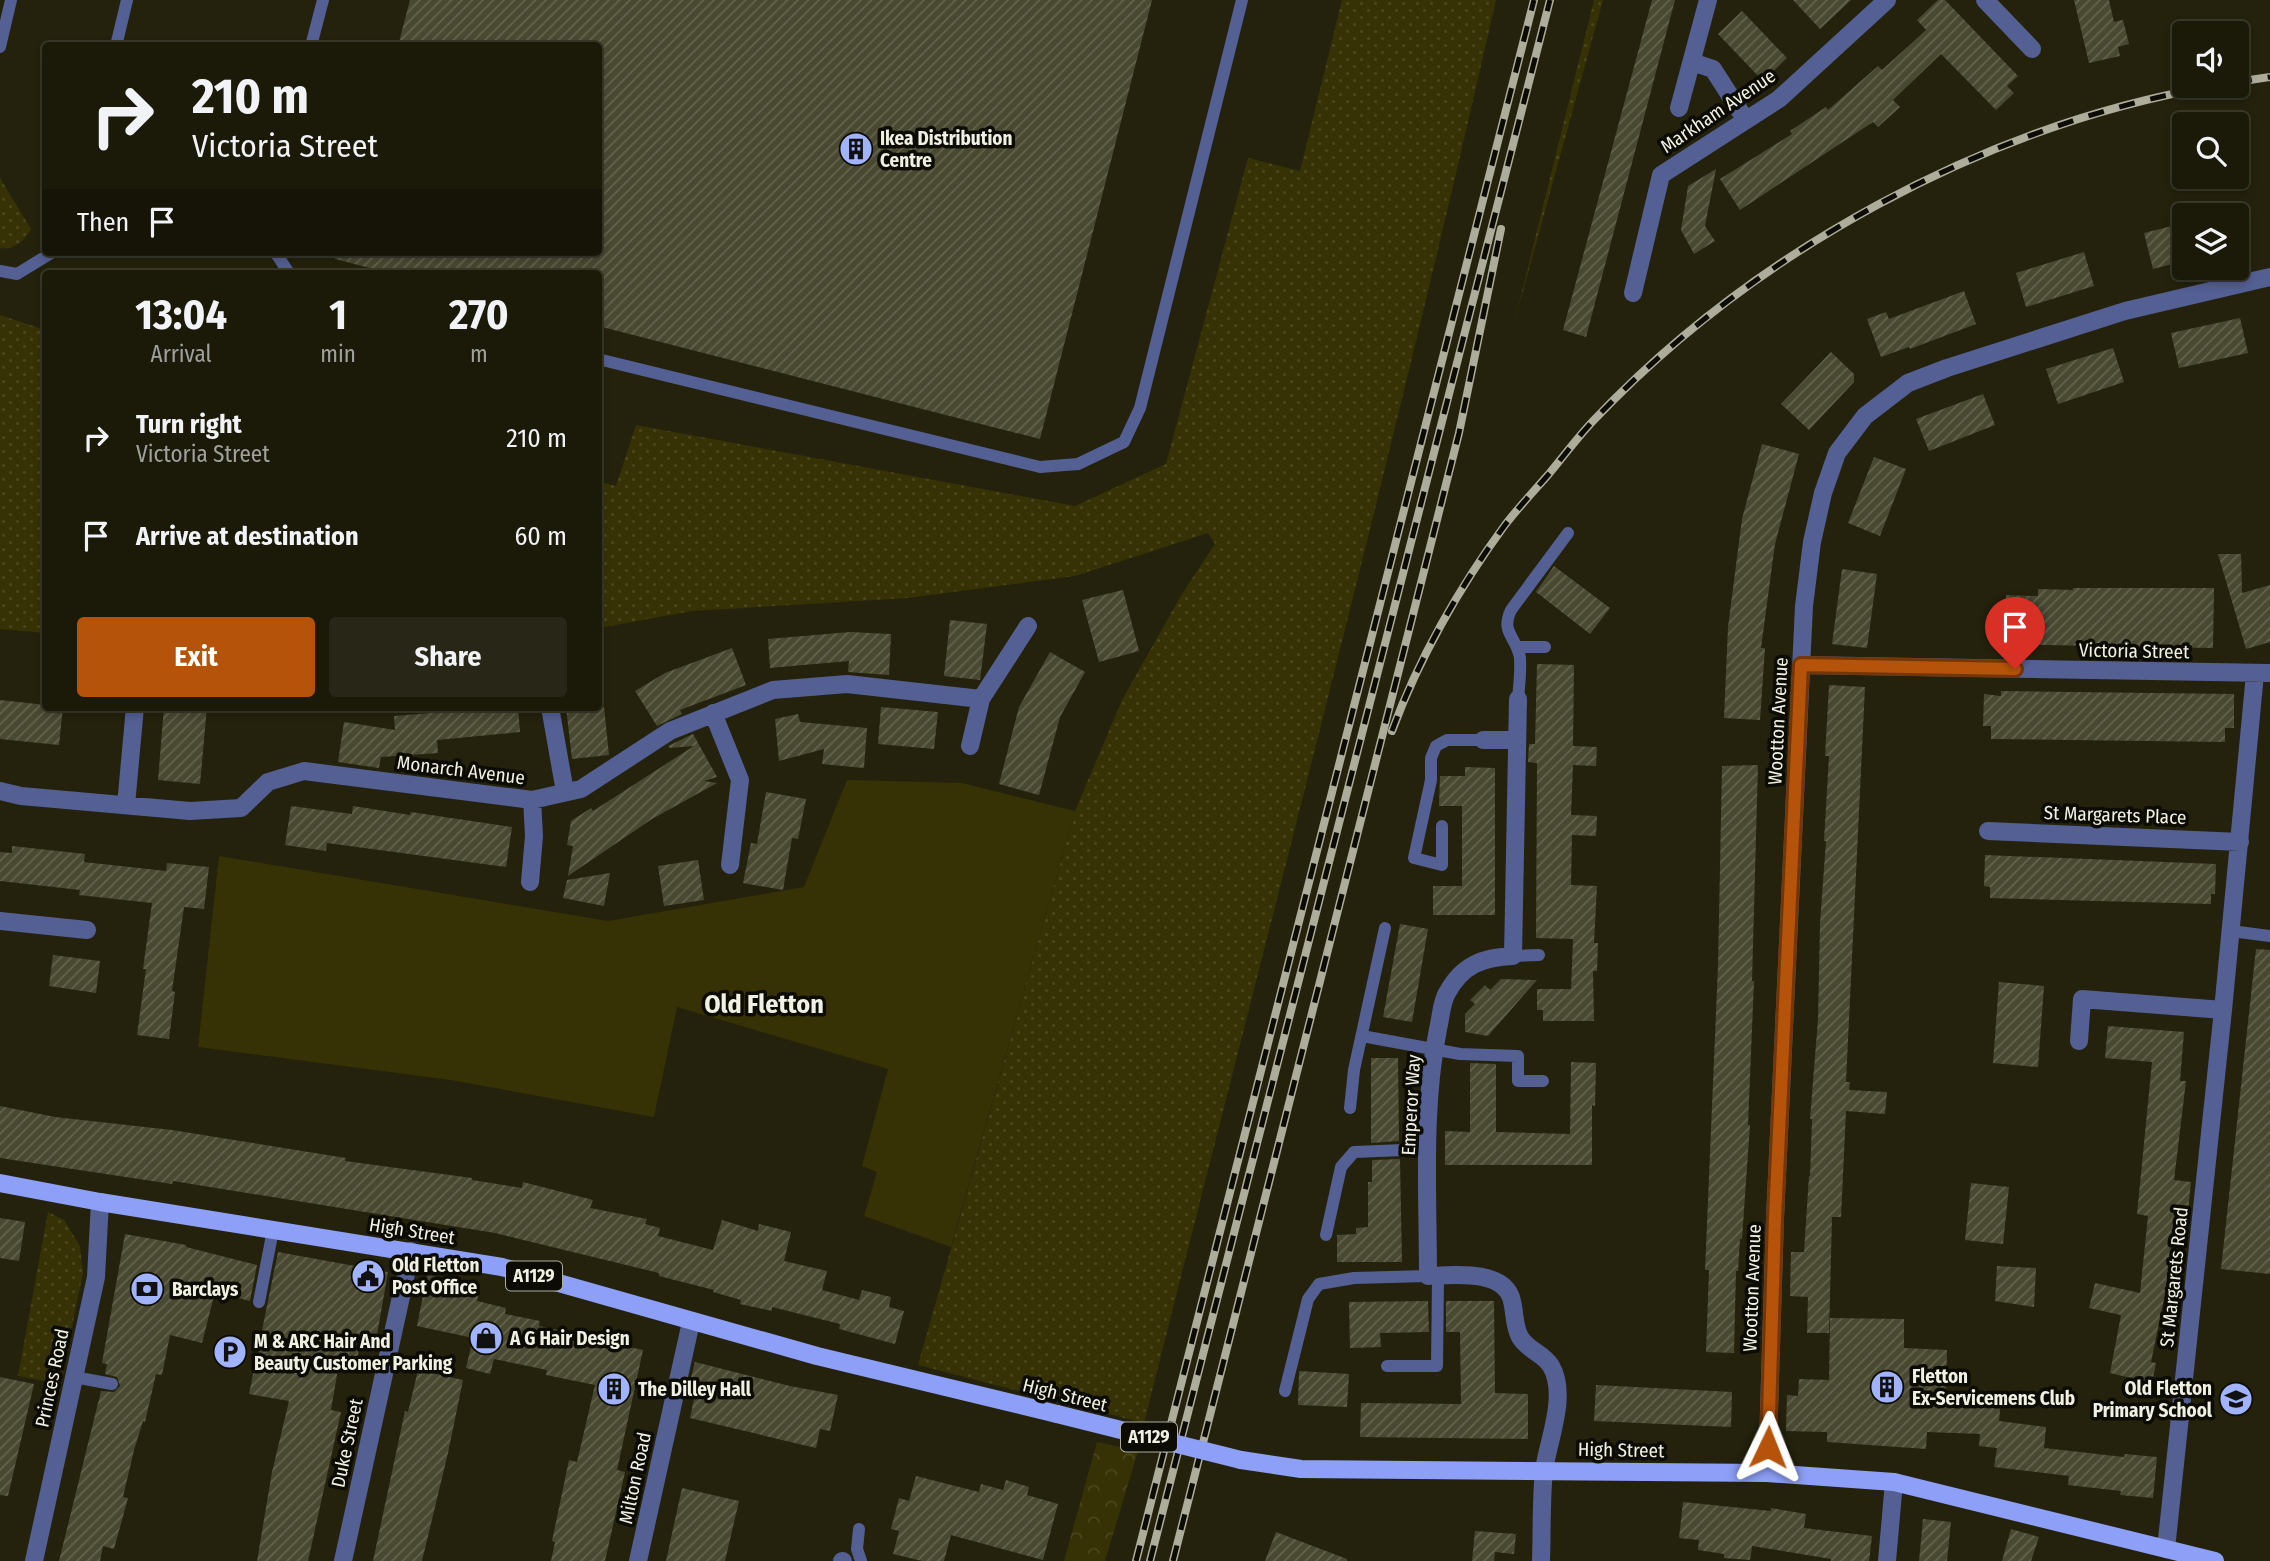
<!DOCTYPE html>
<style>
:root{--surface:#1b1a09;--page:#282717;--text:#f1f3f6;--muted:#a0a19c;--line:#39382a;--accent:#b45309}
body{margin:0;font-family:"Fira Sans Condensed",sans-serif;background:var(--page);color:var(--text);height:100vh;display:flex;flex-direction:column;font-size:26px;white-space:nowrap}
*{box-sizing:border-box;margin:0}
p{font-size:23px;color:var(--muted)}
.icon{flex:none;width:38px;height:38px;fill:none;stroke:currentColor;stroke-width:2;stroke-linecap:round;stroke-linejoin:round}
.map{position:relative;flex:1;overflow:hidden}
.sheet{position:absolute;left:42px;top:270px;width:560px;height:441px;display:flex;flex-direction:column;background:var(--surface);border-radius:7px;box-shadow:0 4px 10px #0003,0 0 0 2px var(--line)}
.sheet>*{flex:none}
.top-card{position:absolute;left:42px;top:42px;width:560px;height:214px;border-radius:7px;box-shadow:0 4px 10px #0003,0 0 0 2px var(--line);background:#1b1a09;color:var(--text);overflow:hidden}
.tools{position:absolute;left:2172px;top:21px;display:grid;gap:14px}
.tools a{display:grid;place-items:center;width:77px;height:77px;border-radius:7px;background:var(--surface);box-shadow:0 4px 10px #0003,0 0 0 2px var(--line);font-size:35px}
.pin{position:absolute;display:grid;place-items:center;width:60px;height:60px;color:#fff;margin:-72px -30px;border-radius:50% 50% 50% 0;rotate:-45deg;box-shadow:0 0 7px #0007}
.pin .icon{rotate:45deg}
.me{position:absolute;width:77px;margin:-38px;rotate:2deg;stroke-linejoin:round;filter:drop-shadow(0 0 5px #0008)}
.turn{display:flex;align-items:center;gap:24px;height:147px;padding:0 35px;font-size:32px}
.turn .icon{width:91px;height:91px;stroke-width:2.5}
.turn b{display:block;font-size:49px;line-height:60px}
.then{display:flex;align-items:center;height:66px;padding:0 35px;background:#0003;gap:14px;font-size:26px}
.eta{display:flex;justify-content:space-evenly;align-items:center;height:119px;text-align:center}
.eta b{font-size:42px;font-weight:700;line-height:49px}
.action{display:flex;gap:14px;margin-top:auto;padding:14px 35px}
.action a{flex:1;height:80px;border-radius:7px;background:var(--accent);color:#fff;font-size:28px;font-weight:700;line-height:80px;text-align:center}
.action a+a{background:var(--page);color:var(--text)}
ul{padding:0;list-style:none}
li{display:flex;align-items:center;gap:21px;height:98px;padding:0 35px}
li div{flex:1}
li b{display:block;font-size:26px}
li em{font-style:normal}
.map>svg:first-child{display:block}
.grass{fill:url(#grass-dots)}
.forest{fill:url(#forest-crowns)}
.garden{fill:#363205}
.building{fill:url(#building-hatch)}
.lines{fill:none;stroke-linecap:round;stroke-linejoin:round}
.service{stroke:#545f93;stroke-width:12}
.minor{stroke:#545f93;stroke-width:18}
.primary{stroke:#8d9ff6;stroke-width:18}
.rail-casing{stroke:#aead9c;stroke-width:8}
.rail{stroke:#0c0b04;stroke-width:5;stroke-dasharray:16;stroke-linecap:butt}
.primary-bridge{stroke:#8d9ff6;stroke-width:18}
.route-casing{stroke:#753606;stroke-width:18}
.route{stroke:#b45309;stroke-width:12}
.labels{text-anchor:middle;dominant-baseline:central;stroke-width:7;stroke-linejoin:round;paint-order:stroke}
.shield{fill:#0c0b04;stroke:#acaca0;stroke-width:2}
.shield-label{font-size:18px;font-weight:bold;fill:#f1f1e3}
.street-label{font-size:19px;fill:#f1f1e3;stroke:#0c0b04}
.poi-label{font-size:19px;font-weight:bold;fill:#f1f1e3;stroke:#0c0b04;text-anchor:start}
.district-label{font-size:26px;font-weight:bold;fill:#f1f1e3;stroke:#0c0b04}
</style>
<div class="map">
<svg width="2270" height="1561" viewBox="0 0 2270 1561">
<defs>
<pattern id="grass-dots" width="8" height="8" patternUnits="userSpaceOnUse" patternTransform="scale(1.75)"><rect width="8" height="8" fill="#363205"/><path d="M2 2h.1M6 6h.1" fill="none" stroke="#4a461d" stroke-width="1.8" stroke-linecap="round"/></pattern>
<pattern id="forest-crowns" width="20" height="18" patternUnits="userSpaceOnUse" patternTransform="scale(1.75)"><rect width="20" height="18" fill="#363205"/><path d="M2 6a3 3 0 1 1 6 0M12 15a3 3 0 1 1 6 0" fill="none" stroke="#4a461d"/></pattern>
<pattern id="building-hatch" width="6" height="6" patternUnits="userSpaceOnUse" patternTransform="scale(1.75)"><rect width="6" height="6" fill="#494831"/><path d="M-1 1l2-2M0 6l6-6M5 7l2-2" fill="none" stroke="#64634f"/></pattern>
</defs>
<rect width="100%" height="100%" fill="#24220c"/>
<!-- grass -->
<path class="grass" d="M1342 0H1496C1388 477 1263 949 1144 1423L918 1365 1075 811 1123 698 1182 594 1215 544 1208 533 1075 576 907 598 692 611 599 628 598 481 616 486 636 425 1075 506 1166 464 1248 158 1300 171Z
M1594 0H1603L1515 320Z
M0 178 31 229C24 241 15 250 0 248Z
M0 315 45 330V633L0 629Z
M48 1212 64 1220 80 1246 83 1273 60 1384 18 1376Z"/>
<!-- forest -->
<path class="forest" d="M1097 1442 1138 1451 1105 1561H1064Z"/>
<!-- garden -->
<path class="garden" d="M847 780 962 783 1075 811 951 1247 864 1216 877 1172 862 1166 888 1069 677 1007 654 1117 451 1080 198 1047 219 856 608 921 804 887Z"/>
<!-- building -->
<path class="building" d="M410 0H1152L1040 439 598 326V273H389L335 259 336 252H598V46H398Z
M1652 0H1675L1586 337 1563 330Z
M1793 0H1851L1820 29Z
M1938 0H1945L2018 76 2007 86 2014 93 1996 110 1941 54 1893 100 1900 107 1878 127 1873 122 1740 210 1720 179 1792 134 1790 131 1826 107 1828 110 1878 66 1882 70 1926 30 1917 20Z
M2074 0H2109L2114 22 2123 20 2129 44 2118 47 2120 56 2089 63Z
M1742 11 1787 58 1763 81 1718 34Z
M1716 169 1705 226 1715 241 1694 254 1681 230 1688 186Z
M2184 223V261L2153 269 2144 233Z
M2084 252 2094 286 2026 307 2016 273Z
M1964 291 1976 324 1910 349 1909 347 1881 357 1867 319 1886 312 1889 319Z
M2240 318 2248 353 2179 368 2171 333Z
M2113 348 2124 382 2058 404 2046 369Z
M1831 352 1854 374V382L1809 430 1781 404Z
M1983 394 1995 425 1929 451 1916 419Z
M1762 444 1799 454 1775 544 1761 648H1765L1760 720 1724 718 1728 627 1742 519Z
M1874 457 1906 469 1880 536 1848 523Z
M2218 554H2241L2242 593 2270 585V642L2246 649Z
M1554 566 1610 608 1590 634 1536 592Z
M1842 569 1877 574 1867 648 1832 644Z
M2073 588H2214L2213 648 1995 644 1996 611 2006 610V595L2038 596V589L2073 590Z
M1123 590 1139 651 1099 662 1082 600Z
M950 620 987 624 980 680 944 676Z
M850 632 891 634 889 675 848 672 849 661 770 668 768 639Z
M732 648 746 685 680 710 682 714 657 726 635 691 665 673Z
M1050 652 1085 672 1060 717 1039 795 999 784 1019 707Z
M1537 664 1574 665 1573 746 1597 747 1596 766 1573 765 1571 815 1597 816 1596 836 1572 835 1571 885 1597 886 1594 943H1598L1597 971H1593L1594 1021H1543V1010H1537V989H1571L1573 939 1536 938 1537 763 1528 762 1529 744H1538H1535Z
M1829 685 1865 687 1846 1082H1850L1849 1090 1887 1092 1885 1114 1846 1111 1841 1217H1832L1829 1333H1807L1808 1297 1790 1296 1791 1252H1804L1809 1176H1810L1812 1119H1810L1818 1019 1820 923 1826 841H1824L1829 756H1825Z
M2001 691 2234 694V728H2225V742L1991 739V726H1983L1984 694 2001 696Z
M0 700 46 705V707H63L59 745 0 739Z
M164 707H207L200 784 158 780Z
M454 707H518L520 732 437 740 438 753 381 757 379 768 338 762 344 722 395 730 394 716 455 711Z
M566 707H604L609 755 572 759Z
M881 707 938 712 934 749 878 744Z
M798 714 800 722 867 728 864 768 822 764 824 749 779 761 775 719Z
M693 734 717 777 704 781 717 783 652 819 568 876 573 846 567 845 571 821 591 808 593 811 694 746 670 748 668 746Z
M1758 765 1752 981H1754L1748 1125H1750L1742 1239H1740L1738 1271H1736L1734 1353 1706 1352 1709 1270H1705L1718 966 1722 766Z
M1465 767 1495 768V915H1433V886H1462V806H1439L1440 776H1465Z
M766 792 806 799 798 839 792 838 783 890 743 883 751 843 757 844Z
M291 806 352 814 353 806 410 815 411 812 512 827 506 867 327 843 326 851 285 845Z
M12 846 85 854 84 862 166 871 167 863 209 867 204 909 184 907 172 991 175 992 169 1039 137 1035 146 969H143L152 903 79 895 80 890 0 881V852L12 853Z
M1985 855 2216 864 2215 894H2211V904L1990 898V887L1984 886Z
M698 860 704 900 664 906 658 866Z
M610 873 604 906 563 898 567 880Z
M1400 924 1428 929 1412 1022 1383 1017Z
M2256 949 2270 950V1274L2221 1269Z
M53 955 100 961 96 993 49 986Z
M1501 979 1537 980 1488 1036 1465 1032V1014L1475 1004 1470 1000 1485 985 1490 990Z
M1999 982 2044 986 2038 1067 1993 1063Z
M2108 1026 2184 1032 2180 1081H2186L2174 1180 2191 1182 2187 1221 2174 1219 2166 1289 2151 1362 2156 1363 2152 1383 2110 1373 2121 1315 2089 1308 2095 1283 2140 1293 2148 1216 2137 1214 2152 1062 2105 1058Z
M1371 1058H1398L1399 1141 1371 1143Z
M1571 1062 1596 1063 1595 1106 1592 1105V1165H1445V1131L1470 1132V1063L1496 1064V1132L1570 1134Z
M0 1106 55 1117 172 1130 346 1158 345 1161 472 1178V1180L522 1188 523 1182 593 1200 590 1208 647 1219 645 1224 660 1228 658 1236 713 1250 722 1220 758 1231 759 1224 791 1232 784 1261 827 1271 822 1290 859 1300 862 1290 891 1297 889 1307 904 1311 895 1344 839 1329 840 1324 772 1307V1311L740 1304 741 1300 713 1292 714 1290 659 1276V1273L495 1233 173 1181 172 1184 0 1158Z
M1400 1159 1402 1262H1337V1235L1356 1234V1228L1368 1227V1182H1372V1160Z
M1971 1183 2009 1187 2003 1244 1965 1240Z
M0 1218 25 1222 19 1261 0 1258Z
M125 1234 186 1245V1247L257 1265 250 1301 215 1292 202 1343 170 1335 162 1375 156 1374 145 1422 143 1421 134 1450 123 1497 128 1498 114 1549 103 1546 100 1561H59L101 1391 114 1392 120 1386 117 1377 105 1374 107 1364 102 1363Z
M278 1252 388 1272 374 1352 359 1349 357 1360 340 1357 331 1410 341 1412 308 1561H257L272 1472 289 1401 249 1394Z
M1997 1266 2036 1268 2034 1307 1995 1301Z
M427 1275 480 1286 477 1301 506 1308 505 1314 540 1321 539 1326 582 1335 581 1337 643 1350 617 1470 625 1472 605 1561H551L555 1542 552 1541 569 1460 577 1462 595 1385 546 1375 547 1370 494 1359 490 1374 466 1368 473 1338 417 1326Z
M1428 1301 1429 1332 1380 1333 1381 1347 1350 1348 1349 1302Z
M1446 1301H1494L1495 1393 1528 1394V1439L1360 1437 1361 1403 1461 1404 1460 1332H1446Z
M1830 1318 1904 1319V1348L1947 1350 1946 1397 2001 1399 1999 1421 2046 1427 2044 1448 2124 1457 2125 1454 2157 1457 2153 1498 2120 1495 2121 1491 2068 1485 2069 1476 1994 1467 1997 1448 1979 1446 1980 1434 1927 1432 1926 1449 1827 1442V1432L1786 1431 1787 1395 1798 1396 1799 1379 1829 1380Z
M695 1362 790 1386 838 1395 830 1431 820 1429 816 1448 690 1418 694 1399 686 1397Z
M418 1370 463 1380 448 1453 422 1561H373L405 1411 408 1412Z
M1299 1371 1349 1374 1347 1407 1298 1405Z
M0 1377 34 1384 8 1496 0 1495Z
M1596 1385 1732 1392 1731 1427 1594 1421Z
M916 1476 979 1492 981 1484 1003 1490 1006 1480 1029 1487 1027 1495 1058 1504 1043 1560 951 1535 944 1561H922L893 1554 899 1531 891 1529 899 1498 909 1501Z
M682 1488 739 1501 725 1561H666Z
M1683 1502 1771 1511V1508L1806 1514 1804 1528 1872 1536 1869 1561H1831V1559L1752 1546 1750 1560 1724 1558V1554L1698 1550 1699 1540 1679 1538Z
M1923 1519 1951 1522 1947 1561H1919Z
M2011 1529 2039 1537 2031 1561H2002Z
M1475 1531 1516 1534 1514 1554 1495 1552 1494 1561H1472Z
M1276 1532 1347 1559V1561H1265Z"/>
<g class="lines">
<!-- service -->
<path class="service" d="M116 46 127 0
M311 46 323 0
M0 47 11 0
M275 252 289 273
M0 271 17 274 53 252
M598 359 1040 467 1078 464 1124 442 1140 408 1242 0
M1517 647H1545
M1518 699C1519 686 1521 672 1520 658 1517 637 1500 633 1511 610L1568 533
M1442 826V865L1414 858 1431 780V758L1436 746 1447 740H1483
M2231 931 2270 936
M1513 956 1539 955
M1362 1036 1460 1054 1518 1056V1081H1543
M1350 1108 1354 1070 1385 928
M1326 1235 1341 1167 1354 1152 1428 1149
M259 1302 273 1230
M1387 1366H1437L1438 1276
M74 1377 112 1384
M1285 1391 1308 1299 1319 1284 1354 1278 1428 1276
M859 1529 857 1549 861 1561"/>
<!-- minor -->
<path class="minor" d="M1985 0 2032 49
M1692 62 1713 69 1745 119
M1679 108 1708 0
M1633 293 1661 175 1779 99 1887 0
M1801 665 2270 673
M981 699 1028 626
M1518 699 1513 956C1483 957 1462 965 1447 993 1441 1003 1441 1018 1438 1029 1422 1110 1428 1195 1428 1276 1454 1275 1505 1269 1512 1301 1515 1313 1514 1327 1520 1337 1527 1350 1543 1353 1551 1366 1568 1395 1548 1441 1544 1470 1541 1500 1542 1531 1541 1561
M550 707 565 792
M713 713 740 780 730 865
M1483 740H1517
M0 791 21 796 190 811 241 808 268 782 304 771 532 800 581 789 670 731 773 690 847 684 981 699 970 746
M126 805 135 707
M1988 831 2240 842
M530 882 534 836 532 800
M0 921 87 930
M2079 1041 2082 999 2223 1010
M1767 1473 1775 1218 1804 606 1812 542 1823 493 1837 453 1865 416 1908 383 1947 368 2125 311 2270 277
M2166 1549 2223 1010 2255 674
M34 1561 96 1277 100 1202
M343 1561 411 1251
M638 1561 691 1322
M842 1561H843
M1887 1561 1894 1482"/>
<!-- primary -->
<path class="primary" d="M0 1183 100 1202 502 1267 817 1356 1057 1414
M1241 1460 1301 1469 1767 1473 1894 1482 2215 1561"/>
<defs>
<path id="rail" d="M2236 82 2270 77
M1392 731C1418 660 1460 586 1505 525 1518 508 1533 492 1548 475 1563 457 1577 438 1593 421 1753 252 1985 125 2214 86
M1136 1561 1534 0
M1150 1561 1550 0
M1173 1561 1459 433 1501 229"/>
</defs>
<!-- rail casing -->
<use href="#rail" class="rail-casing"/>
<!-- rail -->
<use href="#rail" class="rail"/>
<!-- primary-bridge -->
<path class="primary-bridge" d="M1057 1414 1241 1460"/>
</g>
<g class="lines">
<defs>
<path id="route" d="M1768 1447 1775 1218 1801 665 2015 669"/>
</defs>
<!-- route casing -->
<use href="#route" class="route-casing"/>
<!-- route -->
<use href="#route" class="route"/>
</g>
<!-- icons -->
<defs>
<symbol id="building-disc" viewBox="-11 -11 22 22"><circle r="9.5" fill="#a1b3fd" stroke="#0c0b04"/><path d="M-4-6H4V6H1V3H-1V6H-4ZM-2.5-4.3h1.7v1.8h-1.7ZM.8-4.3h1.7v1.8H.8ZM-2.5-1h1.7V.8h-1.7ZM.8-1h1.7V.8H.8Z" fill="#111"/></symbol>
<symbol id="civic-disc" viewBox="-11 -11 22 22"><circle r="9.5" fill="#a1b3fd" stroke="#0c0b04"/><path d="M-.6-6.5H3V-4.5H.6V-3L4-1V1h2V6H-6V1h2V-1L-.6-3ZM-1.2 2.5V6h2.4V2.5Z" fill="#111"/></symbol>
<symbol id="bank-disc" viewBox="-11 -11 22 22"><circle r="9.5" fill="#a1b3fd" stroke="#0c0b04"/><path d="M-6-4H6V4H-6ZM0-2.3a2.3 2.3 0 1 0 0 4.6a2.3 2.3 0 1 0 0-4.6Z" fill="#111"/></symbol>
<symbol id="shop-disc" viewBox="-11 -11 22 22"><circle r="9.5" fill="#a1b3fd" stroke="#0c0b04"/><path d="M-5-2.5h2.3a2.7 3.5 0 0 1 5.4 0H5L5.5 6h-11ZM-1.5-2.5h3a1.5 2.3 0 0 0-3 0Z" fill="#111"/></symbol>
<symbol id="parking-disc" viewBox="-11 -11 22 22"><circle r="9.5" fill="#a1b3fd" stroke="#0c0b04"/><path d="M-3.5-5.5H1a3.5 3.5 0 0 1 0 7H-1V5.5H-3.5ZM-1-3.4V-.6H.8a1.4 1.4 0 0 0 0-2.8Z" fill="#111"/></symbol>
<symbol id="school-disc" viewBox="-11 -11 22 22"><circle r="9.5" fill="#a1b3fd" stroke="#0c0b04"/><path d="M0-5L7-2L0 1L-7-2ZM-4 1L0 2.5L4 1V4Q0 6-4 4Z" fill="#111"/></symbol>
</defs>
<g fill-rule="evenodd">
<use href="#building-disc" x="837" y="130" width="38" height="38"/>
<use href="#civic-disc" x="349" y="1257" width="38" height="38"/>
<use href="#bank-disc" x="128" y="1270" width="38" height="38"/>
<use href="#shop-disc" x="467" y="1319" width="38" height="38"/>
<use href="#parking-disc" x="211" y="1333" width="38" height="38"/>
<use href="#building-disc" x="1868" y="1368" width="38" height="38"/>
<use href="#building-disc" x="595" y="1370" width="38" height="38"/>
<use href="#school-disc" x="2217" y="1380" width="38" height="38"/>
</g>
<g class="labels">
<!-- shield labels -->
<g class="shield">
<rect x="506" y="1261.5" width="56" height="29" rx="5"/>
<rect x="1121" y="1422.5" width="56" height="29" rx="5"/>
</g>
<g class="shield-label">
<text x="534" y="1276">A1129</text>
<text x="1149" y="1437">A1129</text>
</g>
<!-- street labels -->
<g class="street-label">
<text transform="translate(1718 111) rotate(-34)">Markham Avenue</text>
<text transform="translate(2134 651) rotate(1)">Victoria Street</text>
<text transform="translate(1778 721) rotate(-87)">Wootton Avenue</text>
<text transform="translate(461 770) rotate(7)">Monarch Avenue</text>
<text transform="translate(2115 815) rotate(2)">St Margarets Place</text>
<text transform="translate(1411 1105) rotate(-87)">Emperor Way</text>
<text transform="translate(412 1231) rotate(9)">High Street</text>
<text transform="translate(2174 1277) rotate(-84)">St Margarets Road</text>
<text transform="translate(1752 1288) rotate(-88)">Wootton Avenue</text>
<text transform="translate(52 1378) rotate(-78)">Princes Road</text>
<text transform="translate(1065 1395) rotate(14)">High Street</text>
<text transform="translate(347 1443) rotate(-78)">Duke Street</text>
<text transform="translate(1621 1450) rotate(1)">High Street</text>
<text transform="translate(635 1478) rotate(-78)">Milton Road</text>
</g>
<!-- poi labels -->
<g class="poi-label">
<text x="880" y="138">Ikea Distribution<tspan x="880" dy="22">Centre</tspan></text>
<text x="392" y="1265">Old Fletton<tspan x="392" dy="22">Post Office</tspan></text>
<text x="172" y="1289">Barclays</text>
<text x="510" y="1338">A G Hair Design</text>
<text x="254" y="1341">M &amp; ARC Hair And<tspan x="254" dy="22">Beauty Customer Parking</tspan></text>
<text x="1912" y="1376">Fletton<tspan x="1912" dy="22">Ex-Servicemens Club</tspan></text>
<text x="2212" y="1388" text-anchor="end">Old Fletton<tspan x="2212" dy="22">Primary School</tspan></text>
<text x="638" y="1389">The Dilley Hall</text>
</g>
<!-- district labels -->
<g class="district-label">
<text x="764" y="1004">Old Fletton</text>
</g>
</g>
</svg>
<div class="tools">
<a><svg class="icon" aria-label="sound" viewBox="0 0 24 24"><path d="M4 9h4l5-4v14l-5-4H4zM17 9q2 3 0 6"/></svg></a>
<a><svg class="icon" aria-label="search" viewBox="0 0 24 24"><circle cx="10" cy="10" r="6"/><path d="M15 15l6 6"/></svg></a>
<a><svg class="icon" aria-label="layers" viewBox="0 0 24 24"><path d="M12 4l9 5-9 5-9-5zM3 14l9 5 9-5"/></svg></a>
</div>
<div class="pin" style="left:2015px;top:669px;background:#d93025"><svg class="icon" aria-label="arrive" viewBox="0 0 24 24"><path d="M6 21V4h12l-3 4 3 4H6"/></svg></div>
<svg class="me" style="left:1768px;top:1447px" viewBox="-20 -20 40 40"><path d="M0-17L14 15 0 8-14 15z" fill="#b45309" stroke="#fff" stroke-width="4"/></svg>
<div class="top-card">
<div class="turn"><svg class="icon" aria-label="right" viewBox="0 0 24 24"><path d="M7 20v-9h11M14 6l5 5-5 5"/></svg><div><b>210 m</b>Victoria Street</div></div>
<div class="then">Then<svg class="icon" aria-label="arrive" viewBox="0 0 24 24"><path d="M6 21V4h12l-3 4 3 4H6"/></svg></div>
</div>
<section class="sheet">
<div class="eta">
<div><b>13:04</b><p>Arrival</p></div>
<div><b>1</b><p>min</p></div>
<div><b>270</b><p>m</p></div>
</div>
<ul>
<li><svg class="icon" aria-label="right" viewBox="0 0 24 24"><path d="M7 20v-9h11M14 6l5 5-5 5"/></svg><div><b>Turn right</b><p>Victoria Street</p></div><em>210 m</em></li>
<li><svg class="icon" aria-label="arrive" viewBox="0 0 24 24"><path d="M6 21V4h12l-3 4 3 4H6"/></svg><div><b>Arrive at destination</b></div><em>60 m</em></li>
</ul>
<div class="action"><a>Exit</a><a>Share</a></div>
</section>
</div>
